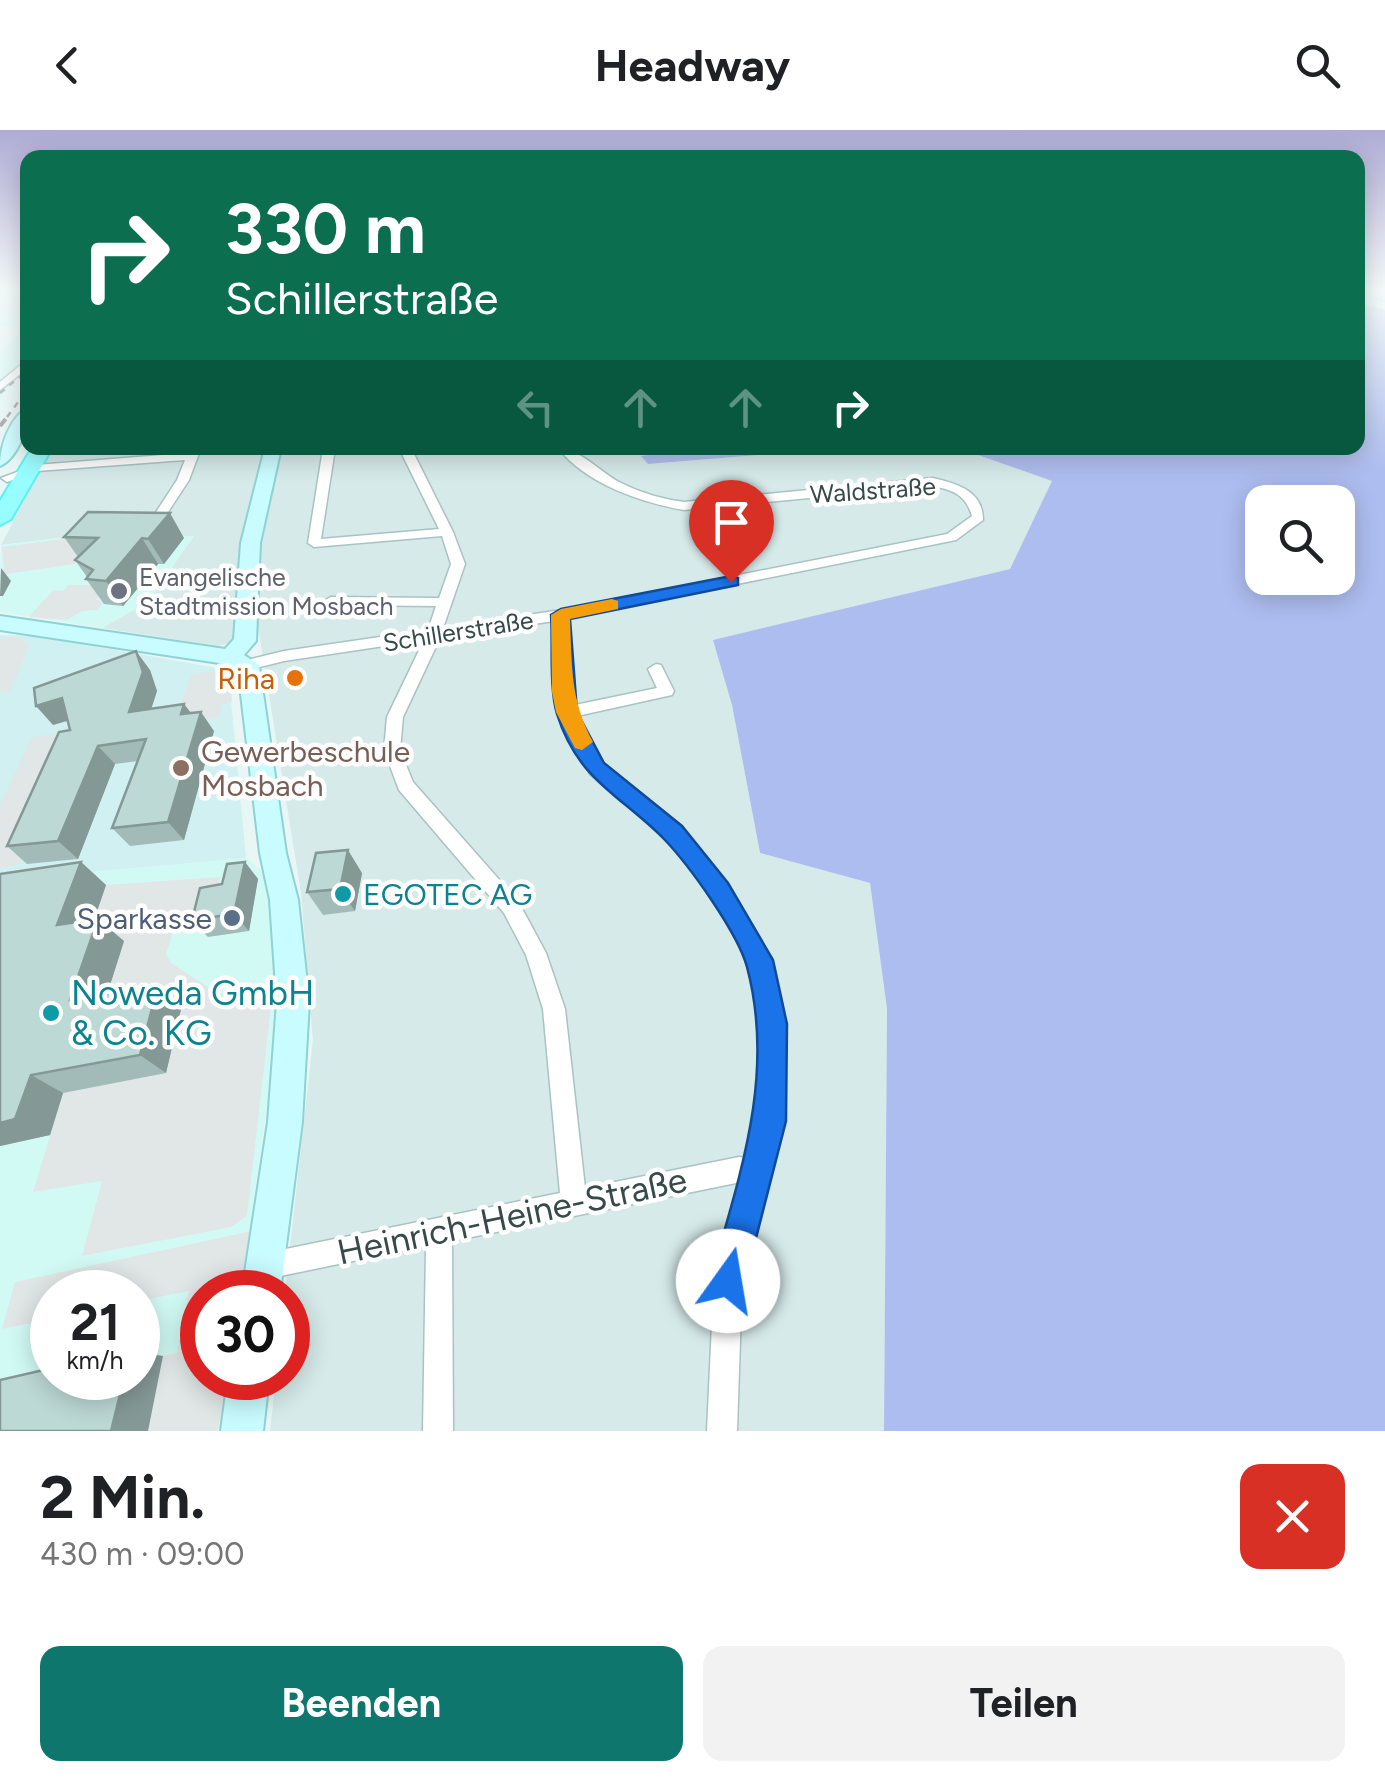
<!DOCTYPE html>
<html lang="de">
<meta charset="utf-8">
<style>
:root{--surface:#fff;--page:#f2f2f2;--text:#202124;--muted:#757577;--accent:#0f766e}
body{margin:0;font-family:Figtree,sans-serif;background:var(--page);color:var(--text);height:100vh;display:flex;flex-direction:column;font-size:38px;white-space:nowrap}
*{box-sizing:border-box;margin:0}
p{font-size:32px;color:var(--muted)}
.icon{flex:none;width:55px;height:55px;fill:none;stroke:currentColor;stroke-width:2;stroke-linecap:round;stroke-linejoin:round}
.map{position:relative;height:1301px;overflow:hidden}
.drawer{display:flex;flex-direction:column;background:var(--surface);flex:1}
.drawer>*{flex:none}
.banner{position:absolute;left:20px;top:20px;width:1345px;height:305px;border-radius:20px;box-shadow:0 5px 25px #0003;background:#0b6e4f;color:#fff;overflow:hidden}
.controls{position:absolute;left:1245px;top:355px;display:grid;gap:20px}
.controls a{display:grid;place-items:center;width:110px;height:110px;border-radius:20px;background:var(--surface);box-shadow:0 5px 25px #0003;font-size:50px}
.speed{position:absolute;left:30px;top:1140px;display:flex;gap:20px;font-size:50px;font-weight:700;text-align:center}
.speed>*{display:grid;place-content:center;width:130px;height:130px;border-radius:50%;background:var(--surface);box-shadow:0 5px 25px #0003;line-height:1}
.speed small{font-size:25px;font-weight:400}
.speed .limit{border:15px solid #d22;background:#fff;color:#111}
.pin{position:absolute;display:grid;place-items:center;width:85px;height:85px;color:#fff;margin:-102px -42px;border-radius:50% 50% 50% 0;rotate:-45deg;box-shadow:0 0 10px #0007}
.pin .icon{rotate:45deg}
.me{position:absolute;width:110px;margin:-55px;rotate:13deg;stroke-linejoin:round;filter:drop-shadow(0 0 8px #0008)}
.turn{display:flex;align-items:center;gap:35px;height:210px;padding:0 40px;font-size:45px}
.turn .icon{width:130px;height:130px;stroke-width:2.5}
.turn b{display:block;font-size:70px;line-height:85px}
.lanes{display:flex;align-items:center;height:95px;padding:0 40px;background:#0003;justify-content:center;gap:50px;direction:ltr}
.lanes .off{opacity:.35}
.round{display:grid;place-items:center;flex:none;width:105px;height:105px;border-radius:20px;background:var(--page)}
.overview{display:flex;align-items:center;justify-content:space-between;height:170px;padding:0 40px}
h1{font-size:60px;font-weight:700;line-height:75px}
.primary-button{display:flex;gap:20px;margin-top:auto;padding:20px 40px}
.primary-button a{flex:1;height:115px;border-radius:20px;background:var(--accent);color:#fff;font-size:40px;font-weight:700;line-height:115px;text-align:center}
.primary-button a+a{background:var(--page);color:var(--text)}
header{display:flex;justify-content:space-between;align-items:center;height:130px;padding:0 40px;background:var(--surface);font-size:45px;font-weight:700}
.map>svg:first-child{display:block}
.residential{fill:#d6eaea}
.commercial{fill:#d2faf5;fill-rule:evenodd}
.education{fill:#d1f0f1}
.green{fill:#adbdef;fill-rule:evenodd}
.parking{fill:#e0e7e6}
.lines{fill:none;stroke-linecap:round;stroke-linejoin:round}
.street-casing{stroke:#a9c3c2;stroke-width:3}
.secondary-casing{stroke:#8fd2d4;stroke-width:4}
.primary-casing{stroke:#5af1f2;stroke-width:4}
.street{fill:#fff;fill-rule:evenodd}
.secondary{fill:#c9fcff;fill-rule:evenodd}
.primary{fill:#98fdff;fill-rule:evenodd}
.rail-far1{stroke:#989898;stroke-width:2.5;stroke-dasharray:6 6;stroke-linecap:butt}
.rail{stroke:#989898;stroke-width:4;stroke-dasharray:9 9;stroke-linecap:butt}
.wall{fill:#a2bbb8}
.shaded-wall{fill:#849896}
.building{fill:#bcd9d6;stroke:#849896;stroke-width:2.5}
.route{fill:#1a73e8;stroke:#114b97;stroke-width:2.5}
.slow{fill:#f59e0b}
.worship-dot{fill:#6b7280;stroke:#fff;stroke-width:4}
.food-dot{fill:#e8710a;stroke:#fff;stroke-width:4}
.education-dot{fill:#8d6e63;stroke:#fff;stroke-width:4}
.culture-dot{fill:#0f9aa8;stroke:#fff;stroke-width:4}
.service-dot{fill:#5c6f8a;stroke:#fff;stroke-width:4}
.labels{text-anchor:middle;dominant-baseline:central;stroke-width:9;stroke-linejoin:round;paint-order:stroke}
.far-street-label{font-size:25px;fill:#364b49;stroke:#fff}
.far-worship-label{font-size:25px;fill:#5b616d;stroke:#fff;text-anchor:start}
.food-label{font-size:30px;fill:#c56008;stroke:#fff;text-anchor:end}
.education-label{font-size:30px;fill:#785e54;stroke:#fff;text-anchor:start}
.culture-label{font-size:30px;fill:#0d838f;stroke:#fff;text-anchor:start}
.service-label{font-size:30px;fill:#4e5e75;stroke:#fff;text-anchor:end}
.near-culture-label{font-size:35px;fill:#0d838f;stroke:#fff;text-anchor:start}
.near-street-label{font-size:35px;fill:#364b49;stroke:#fff}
</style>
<header><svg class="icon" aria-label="back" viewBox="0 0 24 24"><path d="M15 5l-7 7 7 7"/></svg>Headway<svg class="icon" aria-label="search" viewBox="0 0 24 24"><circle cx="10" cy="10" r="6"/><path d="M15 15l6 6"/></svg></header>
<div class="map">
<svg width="1385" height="1301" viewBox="0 0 1385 1301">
<rect width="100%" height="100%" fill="#e8f6f6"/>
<!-- residential -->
<path class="residential" d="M52 318H658L663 323 648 334 844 318H958L1053 351 1010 439 714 510 732 575 760 723 870 753 887 879 884 1301H270L276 1248H288L285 1162 313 910 301 763 259 503 236 506 232 512 219 516 102 498 148 472 192 406H154L158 396 1 415Z"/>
<!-- commercial -->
<path class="commercial" d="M0 159H27V234L0 269V222L25 196 0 197Z
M145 398 154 406H194L148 472 102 498 0 482 1 415Z
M246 728 268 746 275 835 273 932 241 1162H202V1248H229L221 1301H0V750ZM52 1162H138V1248H52Z"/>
<!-- education -->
<path class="education" d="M0 505 37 506 228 540 246 728 0 750Z"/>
<!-- green -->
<path class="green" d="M1358 172 1385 179V1301H884L887 879 870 753 760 723 732 575 713 510 1010 439 1052 351 958 318H1358ZM1262 372H1338V448H1262Z
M658 318H844L648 334 641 326 662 323Z"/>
<!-- parking -->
<path class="parking" d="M101 404 75 434 0 445 4 438 2 417Z
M68 455H91L105 464 96 469 103 473 97 480 82 481 67 490 29 487 53 460 63 461Z
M16 506 29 515 11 561 0 563V509Z
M229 539 232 571 221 575 219 588 173 593 192 544Z
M53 604 65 624 20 734 0 738V675L32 607Z
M220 747 213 776 179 783 166 824 171 833 216 862 238 869 272 868 247 1086 231 1097 82 1126 102 1051 33 1062 63 963 99 890 85 817 106 755Z
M252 1101 241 1162H202V1248H227L218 1301H148L163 1226 177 1223 189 1161 138 1171V1162H52V1189L2 1199 15 1152Z"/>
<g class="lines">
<defs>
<path id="street" d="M28 229V238L0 260V252Z
M190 318H201L189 350 155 402 151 403 145 399 177 350 185 330 37 341 7 352 1 348 36 335 188 323Z
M399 318H411L453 402 465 434 443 498 561 480 947 404 972 386C966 365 953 360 933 356L684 380C639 372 587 354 558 318 579 318 601 343 621 353 641 363 662 369 684 372L933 348C958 354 983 361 983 390L956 410 568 488 575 575 657 558 648 539 656 534 661 535 674 561 672 565 577 586 602 635 680 698 725 754 769 830 783 894 782 991 742 1151 737 1301H707L714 1151 741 1052 452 1111 453 1301H423L426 1116 266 1149 257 1145 253 1136 257 1127 266 1123 560 1063 543 879 526 825 504 783 399 660 384 620 387 587 424 510 284 531 248 540 240 535 243 531 284 521 428 500 436 476 331 475 324 471 331 467 439 468 451 434 442 406 314 417 308 413 322 325 328 322 334 325 321 409 439 399ZM554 491 559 582 590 644 666 708 711 766 749 832 761 894 758 991 748 1028 739 1027 585 1058 565 879 546 823 518 771 413 652 400 620 403 587 440 508Z"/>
<path id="secondary" d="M1358 165 1385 172V180L1358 173Z
M28 277C28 297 19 327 0 336 0 315 10 288 28 277Z
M265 318H281L260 413 256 511 244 525 259 535 286 723 298 770 309 872 302 992 280 1162H242L268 992 277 872 270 770 260 723 238 539 226 534 0 500V486L225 519 234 509 241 413Z
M228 1248H269L263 1301H221Z"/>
<path id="primary" d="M32 318H52L11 389 0 395V371Z"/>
</defs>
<!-- street casing -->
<use href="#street" class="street-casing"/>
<!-- secondary casing -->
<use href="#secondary" class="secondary-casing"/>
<!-- primary casing -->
<use href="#primary" class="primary-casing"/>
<!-- street -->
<use href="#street" class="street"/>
<!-- secondary -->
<use href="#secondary" class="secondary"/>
<!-- primary -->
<use href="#primary" class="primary"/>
<!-- rail-far1 -->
<path class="rail-far1" d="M0 263 28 240
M7 287 28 259"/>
<!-- rail -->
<path class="rail" d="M0 296 9 285"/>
</g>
<!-- wall -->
<path class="wall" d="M64 407 184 408 164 434H158L123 476 104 474 86 449 87 447 75 430 78 427Z
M150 540 157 561 151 579 184 574 191 583 214 601 184 710 130 716 112 698 138 631 115 634 78 729 27 734 7 716 70 600 68 591 53 595Z
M81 732 106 755 94 789 124 811 107 864 182 875 166 943 63 963 50 1005 0 1016Z
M245 732 258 749 249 801 208 807 192 790 222 754Z
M362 743 355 781 323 785 307 762Z"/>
<!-- shaded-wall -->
<path class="shaded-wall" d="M3 159H22L17 162 6 163Z
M170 383 184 408 164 434 148 409Z
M142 408 158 434 123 476 106 451Z
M1 438 11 451 3 466H0Z
M136 521 150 540 157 561 144 601 129 582Z
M62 568 78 587 53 595 36 576Z
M184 574 198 593 181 584Z
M201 582 214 601 184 710 168 692Z
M98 616 115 634 78 729 58 711Z
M348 720 362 743 355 781 340 759Z
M81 732 106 755 85 817 57 795Z
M245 732 258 749 249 801 234 784Z
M98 789 124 811 99 890 70 870Z
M158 855 182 875 166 943 140 925Z
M31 945 63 963 50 1005 0 1016V993Z
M138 1222 163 1226 148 1301H111L124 1248H138Z"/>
<!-- building -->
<path class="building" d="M88 382 170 383 148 409 142 408 106 451 86 449 93 440 75 430 98 408 64 407Z
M136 521 143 542 129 582 184 574 181 584 201 582 168 692 112 698 146 609 98 616 58 711 7 716 59 602 70 600 62 568 36 576 34 558Z
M348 720 340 759 307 762 316 723Z
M81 732 57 795 98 789 70 870 158 855 140 925 31 945 15 989 0 993V744Z
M245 732 234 784 192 790 200 758 222 754 227 734Z
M52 1238V1248H124L111 1301H0V1250Z"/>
<!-- sky -->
<linearGradient id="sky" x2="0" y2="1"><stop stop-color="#afabd5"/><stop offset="0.47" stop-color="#f5fbfb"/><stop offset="1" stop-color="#f5fbfb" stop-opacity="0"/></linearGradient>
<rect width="1385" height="341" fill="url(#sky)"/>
<!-- route -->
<path class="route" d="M731 446 738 448V455L570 489 577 582 604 633 682 696 728 753 773 830 787 894 786 991 745 1151 740 1164 728 1169 715 1164 710 1151C739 1047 776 946 747 837 738 803 689 735 664 709 621 665 578 651 557 584 549 558 553 513 551 485L561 479Z"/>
<!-- slow -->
<path class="slow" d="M612 469 618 471V479L570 489C572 537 570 569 593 612L582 620 575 618 556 582 552 562 551 485 561 479Z"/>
<!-- markers -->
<circle class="worship-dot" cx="119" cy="461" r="10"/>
<circle class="food-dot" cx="295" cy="548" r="10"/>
<circle class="education-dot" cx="181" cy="638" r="10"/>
<g class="culture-dot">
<circle cx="343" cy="764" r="10"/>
<circle cx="51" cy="883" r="10"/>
</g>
<circle class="service-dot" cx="232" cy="788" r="10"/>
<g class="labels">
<!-- far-street labels -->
<g class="far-street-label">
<text transform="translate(873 360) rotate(-4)">Waldstraße</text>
<text transform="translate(458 501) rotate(-9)">Schillerstraße</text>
</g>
<!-- far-worship labels -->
<g class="far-worship-label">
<text x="139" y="447">Evangelische<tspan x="139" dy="29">Stadtmission Mosbach</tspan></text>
</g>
<!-- food labels -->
<g class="food-label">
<text x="275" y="548">Riha</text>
</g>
<!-- education labels -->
<g class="education-label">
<text x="201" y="621">Gewerbeschule<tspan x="201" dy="34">Mosbach</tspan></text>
</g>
<!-- culture labels -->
<g class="culture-label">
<text x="363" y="764">EGOTEC AG</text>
</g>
<!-- service labels -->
<g class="service-label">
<text x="212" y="788">Sparkasse</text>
</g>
<!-- near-culture labels -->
<g class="near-culture-label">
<text x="71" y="863">Noweda GmbH<tspan x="71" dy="40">&amp; Co. KG</tspan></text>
</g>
<!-- near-street labels -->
<g class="near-street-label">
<text transform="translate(512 1086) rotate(-12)">Heinrich-Heine-Straße</text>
</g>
</g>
</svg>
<div class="controls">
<a><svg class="icon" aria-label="search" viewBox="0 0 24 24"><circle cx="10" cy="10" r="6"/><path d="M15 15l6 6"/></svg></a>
</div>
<div class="speed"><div>21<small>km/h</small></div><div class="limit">30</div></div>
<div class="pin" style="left:731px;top:452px;background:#d93025"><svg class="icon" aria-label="arrive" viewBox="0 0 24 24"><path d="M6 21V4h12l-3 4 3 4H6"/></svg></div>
<svg class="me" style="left:728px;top:1151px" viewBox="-20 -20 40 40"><circle r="19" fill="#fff"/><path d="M0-13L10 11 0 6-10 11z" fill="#1a73e8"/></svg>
<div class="banner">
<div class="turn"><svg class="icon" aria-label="right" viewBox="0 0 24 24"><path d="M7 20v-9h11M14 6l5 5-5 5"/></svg><div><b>330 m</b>Schillerstraße</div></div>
<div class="lanes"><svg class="icon off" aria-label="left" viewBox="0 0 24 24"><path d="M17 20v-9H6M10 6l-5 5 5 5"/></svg><svg class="icon off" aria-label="ahead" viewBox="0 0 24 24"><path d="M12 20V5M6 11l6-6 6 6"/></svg><svg class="icon off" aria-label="ahead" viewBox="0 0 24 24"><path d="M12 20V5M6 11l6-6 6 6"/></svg><svg class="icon" aria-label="right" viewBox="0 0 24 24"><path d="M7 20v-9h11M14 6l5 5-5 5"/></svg></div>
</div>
</div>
<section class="drawer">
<div class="overview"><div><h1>2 Min.</h1><p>430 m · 09:00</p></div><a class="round" style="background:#d93025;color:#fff"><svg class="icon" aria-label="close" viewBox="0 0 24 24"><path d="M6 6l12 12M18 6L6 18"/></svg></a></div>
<div class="primary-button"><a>Beenden</a><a>Teilen</a></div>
</section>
